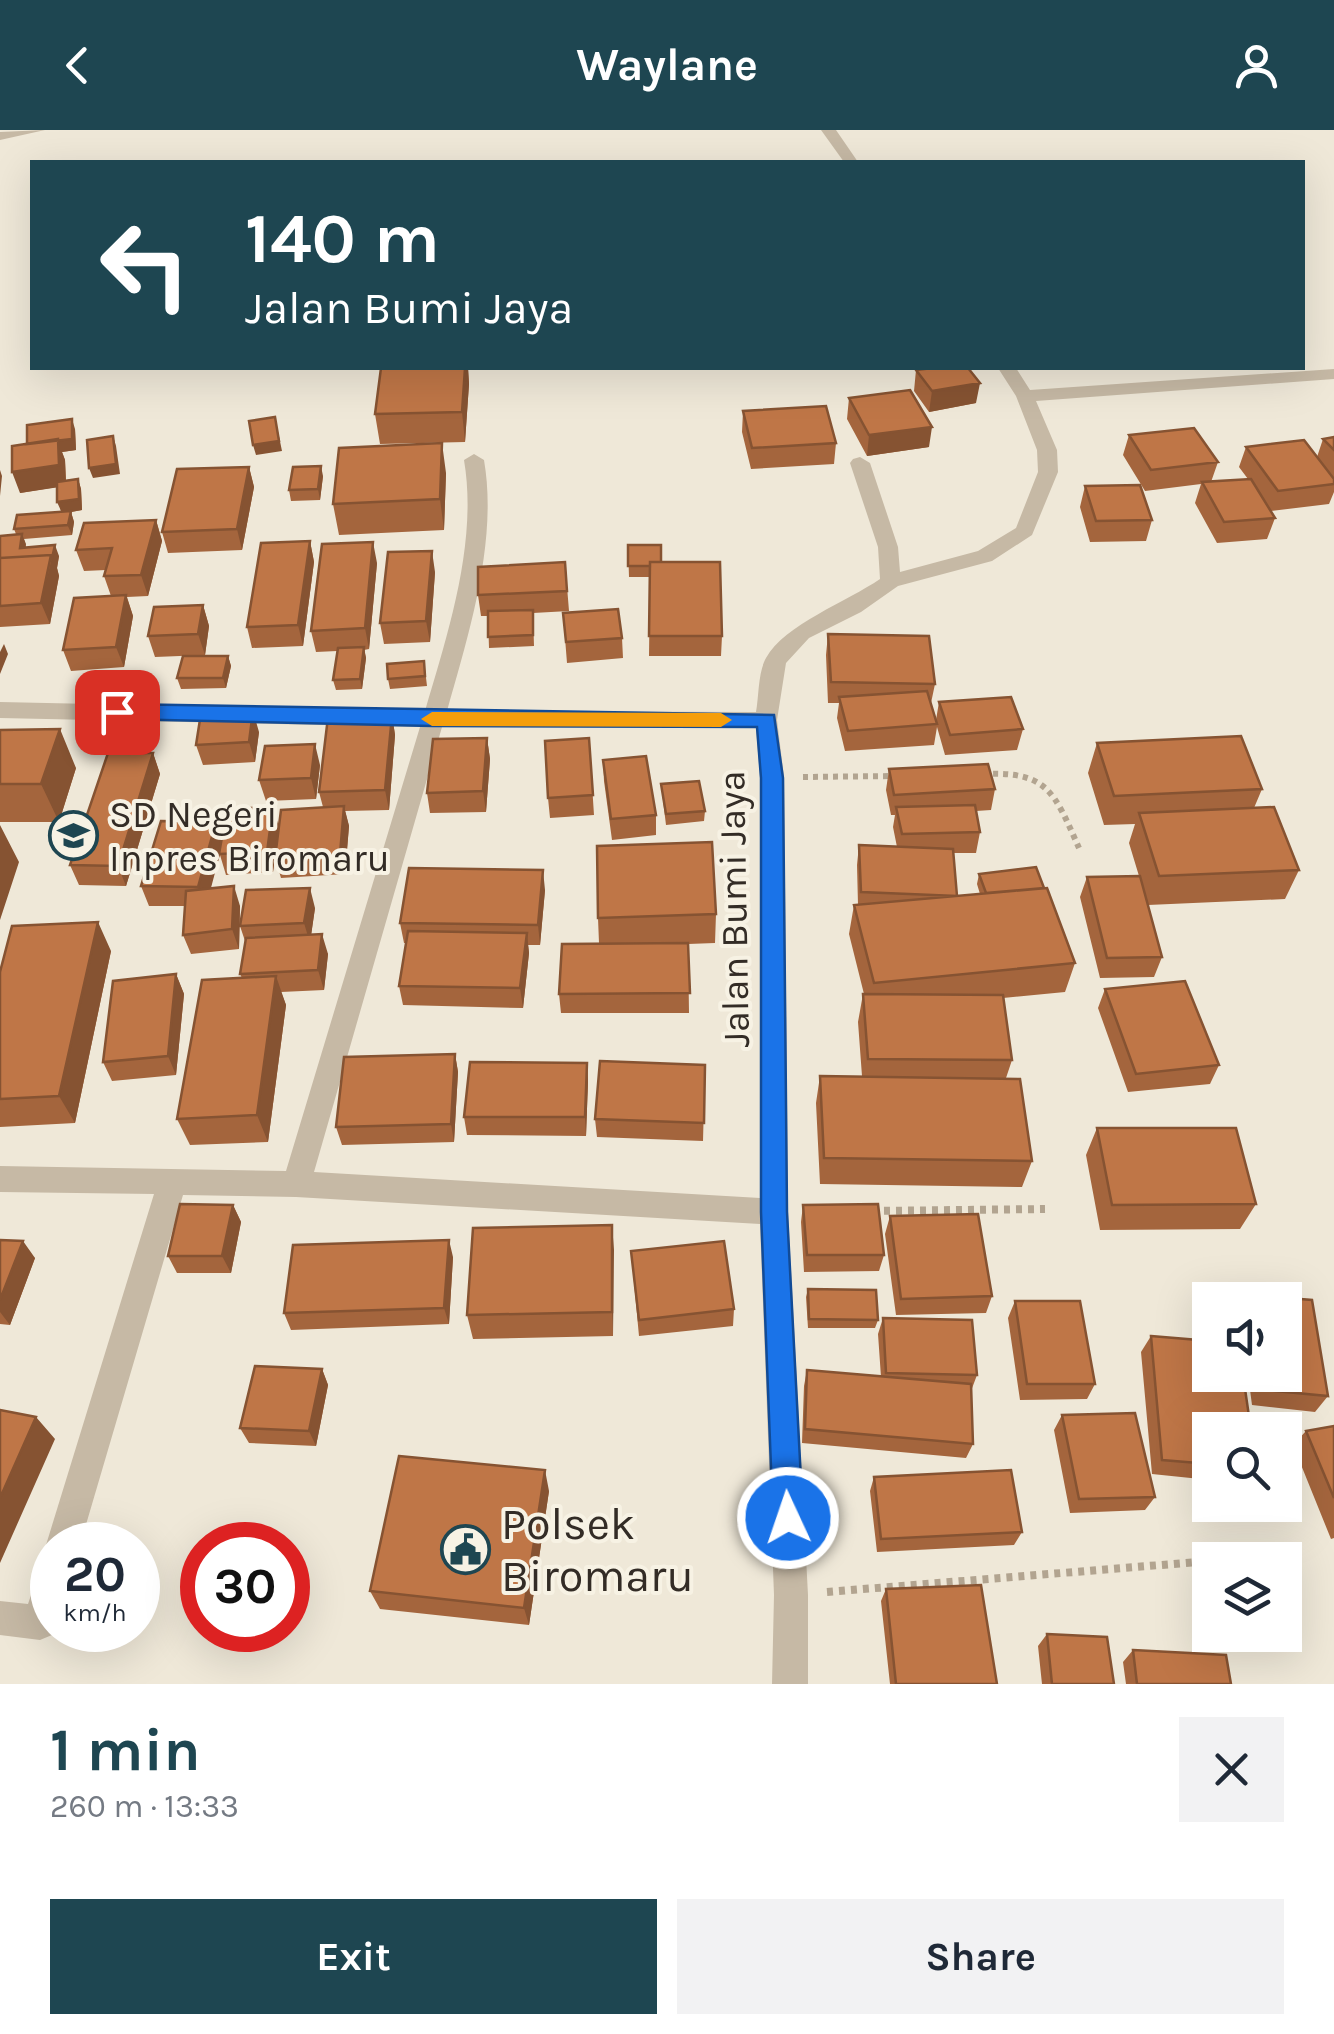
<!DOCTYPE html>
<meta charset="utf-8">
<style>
:root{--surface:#fff;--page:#f2f2f3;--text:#1f2937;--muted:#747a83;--accent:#1e4651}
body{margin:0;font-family:Karla,sans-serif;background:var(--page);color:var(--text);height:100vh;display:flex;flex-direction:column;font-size:38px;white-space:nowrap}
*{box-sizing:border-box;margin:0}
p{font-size:32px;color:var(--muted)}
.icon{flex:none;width:55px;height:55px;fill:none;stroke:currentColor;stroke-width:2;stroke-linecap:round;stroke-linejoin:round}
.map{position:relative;height:1554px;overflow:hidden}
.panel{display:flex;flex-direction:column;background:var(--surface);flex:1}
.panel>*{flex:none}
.banner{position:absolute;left:30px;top:30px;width:1275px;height:210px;border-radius:0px;box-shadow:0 10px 40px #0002;background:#1e4651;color:#fff;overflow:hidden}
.fabs{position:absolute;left:1192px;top:1152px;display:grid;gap:20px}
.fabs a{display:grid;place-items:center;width:110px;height:110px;border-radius:0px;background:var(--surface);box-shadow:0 10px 40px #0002;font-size:50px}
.speed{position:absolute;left:30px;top:1392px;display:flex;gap:20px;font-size:50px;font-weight:700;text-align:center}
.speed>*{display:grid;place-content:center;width:130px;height:130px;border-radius:50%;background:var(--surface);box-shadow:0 10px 40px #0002;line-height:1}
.speed small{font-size:25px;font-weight:400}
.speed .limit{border:15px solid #d22;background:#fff;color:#111}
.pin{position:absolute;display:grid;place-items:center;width:85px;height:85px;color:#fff;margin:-42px;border-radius:20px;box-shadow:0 5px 15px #0006}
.me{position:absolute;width:110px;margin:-55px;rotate:357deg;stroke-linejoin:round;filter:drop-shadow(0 0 8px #0008)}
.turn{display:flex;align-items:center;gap:35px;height:210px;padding:0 50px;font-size:45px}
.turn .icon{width:130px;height:130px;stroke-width:2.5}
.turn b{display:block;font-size:70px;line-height:85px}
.round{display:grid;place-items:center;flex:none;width:105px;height:105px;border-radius:0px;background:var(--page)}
.summary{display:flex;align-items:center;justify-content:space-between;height:170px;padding:0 50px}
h1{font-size:60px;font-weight:700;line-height:75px;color:var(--accent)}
.button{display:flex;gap:20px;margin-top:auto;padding:20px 50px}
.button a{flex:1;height:115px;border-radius:0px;background:var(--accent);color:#fff;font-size:40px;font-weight:700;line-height:115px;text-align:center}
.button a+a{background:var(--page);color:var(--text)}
header{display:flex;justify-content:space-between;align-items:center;height:130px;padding:0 50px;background:var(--accent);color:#fff;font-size:45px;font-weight:700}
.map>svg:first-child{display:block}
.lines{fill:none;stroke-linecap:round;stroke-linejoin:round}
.path-far1{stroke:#b2a490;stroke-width:6;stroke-dasharray:5 5;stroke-linecap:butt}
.path{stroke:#b2a490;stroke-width:8;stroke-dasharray:6 6;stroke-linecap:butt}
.minor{fill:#c6b9a5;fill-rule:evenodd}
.wall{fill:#a4653d}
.shaded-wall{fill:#865332}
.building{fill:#bf7647;stroke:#865332;stroke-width:2.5}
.route{fill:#1a73e8;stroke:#114b97;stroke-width:2.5}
.slow{fill:#f59e0b}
.labels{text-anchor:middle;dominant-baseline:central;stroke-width:8;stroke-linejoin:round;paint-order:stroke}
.poi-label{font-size:38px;fill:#332c26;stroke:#f7f2e4;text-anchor:start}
.street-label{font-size:38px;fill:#332c26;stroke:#f7f2e4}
.near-poi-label{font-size:45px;fill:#332c26;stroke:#f7f2e4;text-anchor:start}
</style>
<header><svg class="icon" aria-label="back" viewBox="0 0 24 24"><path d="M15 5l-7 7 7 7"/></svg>Waylane<svg class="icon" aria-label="person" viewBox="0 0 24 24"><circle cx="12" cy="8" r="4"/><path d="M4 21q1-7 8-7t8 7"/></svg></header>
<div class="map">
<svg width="1334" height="1554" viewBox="0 0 1334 1554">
<rect width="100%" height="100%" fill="#efe8d8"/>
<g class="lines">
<!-- path-far1 -->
<path class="path-far1" d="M983 644C1048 641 1054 662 1079 718
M803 647 896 646"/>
<!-- path -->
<path class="path" d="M872 1081 1045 1079
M1228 1430 1271 1427
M827 1462 1210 1431"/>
<!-- minor -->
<path class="minor" d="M45 0 0 10V2Z
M821 0H836L858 32H844Z
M998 238H1016L1030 260 1334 239V249L1036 271 1057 320 1058 342 1032 405 992 431 898 456 861 482 809 508 786 533 777 590 784 647 788 1082 808 1465V1554H772L774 1465 760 1094 296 1067 183 1065 80 1415H52L51 1427 46 1415 154 1064 0 1062V1036L286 1041 420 597 0 588V572L425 581C448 503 478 412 464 330L474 324 484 330C498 411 469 503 447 581L756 582C759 566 758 542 766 528 784 495 848 471 880 449L878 417 850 333 853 329 860 327 870 333 898 417 900 442 978 421 1016 398 1038 342 1037 320 1016 266ZM442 597 756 598 760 647V1068L314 1042Z
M52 1433V1505L40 1510 0 1505V1471L28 1474 40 1438Z"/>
</g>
<!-- wall -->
<path class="wall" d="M381 238H468L469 254 465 312 380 314 375 284Z
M916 240 976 273 929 282 914 261Z
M849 268 929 317 867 326 847 289Z
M743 281 836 313 834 334 751 339 742 302Z
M75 299 76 320 62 322 65 330 66 350 78 349 81 359 82 380 71 382 74 392 72 405 24 409 26 417 59 426 57 438 59 446 50 494 0 497V406L16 404 14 399 61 382 57 357 20 363 27 314Z
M1129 305 1218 332 1211 352 1248 349 1239 337 1246 317 1317 327 1323 309 1334 307V362L1329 374 1271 381 1275 388 1267 409 1217 413 1195 373 1201 354 1145 361 1123 325Z
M249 337 254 357 242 420 168 423 162 402Z
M446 343 444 400 339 405 333 374Z
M323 346 320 370 291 371 289 360Z
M1085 356 1152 390 1146 411 1090 412 1080 377Z
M156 390 162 411 148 466 127 467 133 486 124 537 71 541 63 520 111 466 104 446 106 440 84 441 76 420Z
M310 411 314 432 303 516 252 518 247 497Z
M628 415 661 432 722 506 721 526H649L650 447H629Z
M565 432 569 481 533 483 534 516 489 518 488 486H481L478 465Z
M377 433 369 519 364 520 366 528 362 559 336 560 333 550 337 521 316 522 311 501Z
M435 442 430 512 384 514 380 493Z
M203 475 209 496 205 525 155 527 148 506Z
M563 483 622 508 623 528 567 533Z
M828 504 935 554 931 573 936 590 939 572 1023 599 1017 620 945 625 937 597 934 615 845 621 837 588 839 573H828L826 525Z
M228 526 231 536 226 558 181 559 177 548Z
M424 531 427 556 390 559 388 549Z
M392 585 395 605 389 680 345 681 349 696 345 744 281 748 275 728 323 677 319 662Z
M0 600 76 638 59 692H0Z
M259 602 255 632 203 635 196 615Z
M487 608 490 629 486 682 430 683 427 663Z
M589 608 594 685 550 688 548 668Z
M1097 613 1262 659 1254 678 1299 740 1285 769 1148 775 1162 827 1154 847 1100 848 1080 767 1087 747 1139 746 1129 713 1135 694 1104 695 1088 643Z
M153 623 160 644 126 756 79 755 70 735Z
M603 630 656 685V705L612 710 604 651Z
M320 635 316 669 266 671 259 650Z
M889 639 995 659 991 680 976 681 980 702 976 723H953L957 766 980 764 977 754 979 744 1075 833 1065 862 1003 868 1012 930 1006 948 1032 1031 1022 1057 820 1054 816 973 820 946H862L858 892 863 864H864L849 804 854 775H858L857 735 859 715 897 717 893 697 895 685H891L886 660Z
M661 654 705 681 704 691 666 695Z
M216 692 222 708 279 697 273 742 226 745 220 725 210 758 240 776 239 819 191 824 183 805 185 776H149L141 756Z
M545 760 540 815H528L529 823 523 878 403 875 399 856 406 813H404L400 793Z
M315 778 311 805 328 824 324 860 281 862 286 875 268 1012 190 1015 177 989 242 848 240 844 245 811 240 796Z
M716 784 715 813 688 814 689 883H561L559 864 599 813 598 788Z
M111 821 75 993 0 997V842Z
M176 844 184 864 176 945 112 951 103 932Z
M1105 859 1219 935 1210 954 1128 962 1098 878Z
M455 924 458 942 454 1012 342 1015 336 997Z
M587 933 588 951 586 1006 467 1005 464 987Z
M705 935 703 1011 597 1007 595 989Z
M1097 998 1256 1074 1240 1099 1100 1100 1086 1025Z
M233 1075 241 1092 231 1143H177L168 1126Z
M803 1075 884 1125 879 1141 804 1142 801 1092Z
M890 1086 992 1166 986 1183 896 1185 885 1104Z
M612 1095 613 1206 473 1209 467 1185Z
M0 1110 35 1128 10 1195 0 1194Z
M631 1121 734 1179 733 1196 639 1206Z
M453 1127 449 1194 291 1200 284 1183Z
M808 1159 878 1190 875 1198H808L806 1167Z
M1251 1165 1312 1170 1328 1266 1315 1282 1252 1275 1248 1245H1285V1170H1247Z
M1015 1171 1095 1254 1087 1269 1020 1270 1008 1188Z
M883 1188 977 1245 971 1261 973 1314 966 1328 802 1313 804 1256 807 1240 881 1247 878 1204Z
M1151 1206 1210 1300V1350L1152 1344 1141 1222Z
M322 1239 328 1255 316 1316 249 1313 240 1298Z
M1062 1285 1155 1367 1145 1380 1070 1383 1054 1300Z
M1334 1296V1408L1331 1409 1293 1315 1306 1301Z
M874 1347 1022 1402 1014 1415 877 1422 870 1361Z
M549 1361 529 1495 380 1479 370 1461Z
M886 1459 997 1554H890L881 1471Z
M1047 1504 1114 1554H1042L1038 1516Z
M1133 1520 1231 1554H1126L1123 1532Z"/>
<!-- shaded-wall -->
<path class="shaded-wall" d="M465 238H468L469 254 465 312 462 282Z
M980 253 976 273 929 282 932 261Z
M275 287 282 321 256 325 253 315Z
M72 289 75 299 76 320 62 322 65 330 66 356 20 363 12 342Z
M932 297 929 317 867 326 869 305Z
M113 306 116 316 120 344 93 348 89 338Z
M442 313 446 343 444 400 440 369Z
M321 336 323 346 320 370 318 359Z
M249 337 254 357 242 420 237 399Z
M0 340 2 346 0 366Z
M78 349 81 359 82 380 71 382 74 392 72 405 57 372Z
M156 390 162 411 148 466 141 445Z
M22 404 26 414 24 428 20 418Z
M310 411 314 432 303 516 298 495Z
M373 412 377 433 369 519 365 498Z
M55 415 59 426 57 438 59 446 50 494 41 473Z
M432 421 435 442 430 512 426 491Z
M126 465 133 486 124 537 116 517Z
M203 475 209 496 205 525 198 504Z
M4 514 8 524 0 544V522Z
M364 517 366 528 362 559 360 549Z
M228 526 231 536 226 558 223 548Z
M253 581 259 602 255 632 249 612Z
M392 585 395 605 389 680 385 660Z
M60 599 76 638 59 692 41 654Z
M487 608 490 629 486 682 483 661Z
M315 614 320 635 316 669 311 648Z
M153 623 160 644 126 756 118 736Z
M344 676 349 696 345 744 340 724Z
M273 677 279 697 273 742 267 722Z
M216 692 223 712 206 777 198 757Z
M0 695 19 732 0 790Z
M543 740 545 760 540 815 538 795Z
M234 756 240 776 239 819 232 799Z
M310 758 315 778 310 813 304 793Z
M98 792 111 821 75 993 59 966Z
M527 803 529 823 523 878 520 858Z
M322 804 328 824 324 860 318 840Z
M176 844 184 864 176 945 168 926Z
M276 846 286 875 268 1012 257 985Z
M455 924 458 942 454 1012 451 994Z
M587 933 588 951 586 1006 585 987Z
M233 1075 241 1092 231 1143 222 1126Z
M612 1095 614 1120 613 1206 612 1182Z
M449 1110 453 1127 449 1194 444 1178Z
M23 1111 35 1128 10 1195 0 1182V1170Z
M322 1239 328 1255 316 1316 309 1301Z
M36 1287 55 1309 0 1433V1368Z
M545 1340 549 1361 529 1495 524 1478Z"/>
<!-- building -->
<path class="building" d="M381 238H465L462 282 375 284Z
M933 238H968L980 253 932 261 916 240Z
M910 260 932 297 869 305 849 268Z
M826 276 836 313 752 318 743 281Z
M275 287 279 311 253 315 249 291Z
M72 289V309L27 314V295Z
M1194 298 1218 332 1151 340 1129 305Z
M113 306 116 334 89 338 87 310Z
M1334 307V320L1323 309Z
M58 309 59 335 12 342V316Z
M1304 310 1334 349V354L1278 361 1246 317Z
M442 313 440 369 333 374 339 318Z
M321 336 318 359 289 360 293 337Z
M249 337 237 399 162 402 177 339Z
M78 349 79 369 57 372V352Z
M1251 349 1275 388 1224 392 1202 352Z
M1140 355 1152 390 1096 391 1085 356Z
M71 381 68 395 14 399 17 385Z
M156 390 141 445 104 446 112 418 76 420 84 393Z
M22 404 20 418 55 415 52 428 51 425 0 428V406Z
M310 411 298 495 247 497 261 413Z
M373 412 365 498 311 501 322 414Z
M628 415H661V432H650V436H628Z
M432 421 426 491 380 493 388 422Z
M51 425 41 473 0 476V428Z
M565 432 567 461 478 465V437Z
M650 432H720L722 506H649Z
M126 465 116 517 63 520 74 468Z
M203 475 198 504 148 506 154 477Z
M618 479 622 508 566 512 563 483Z
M533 480V505L488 507V481Z
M828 504 929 506 935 554 831 552Z
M364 517 360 549 333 550 338 518Z
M183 526H228L223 548H177Z
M424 531 425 546 388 549 387 534Z
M927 561 937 594 848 601 839 567Z
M1011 567 1023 599 950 605 939 572Z
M253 581 249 612 196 615 201 583Z
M392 585 385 660 319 662 328 587Z
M60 599 41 654H0V600Z
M1241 606 1262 659 1114 666 1097 613Z
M487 608 483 661 427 663 433 609Z
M589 608 593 665 548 668 545 611Z
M315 614 311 648 259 650 265 616Z
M108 623H153L118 736 70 735Z
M646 626 656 685 611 689 603 630Z
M988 634 995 659 894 665 889 639Z
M699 651 705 681 666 684 661 654Z
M975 675 980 702 902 704 896 677Z
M344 676 340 724 275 728 281 680Z
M273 677 267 722 219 724 227 679Z
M1274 677 1299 740 1159 746 1139 683Z
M161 691 216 692 198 757 141 756Z
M712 712 716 784 598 788 597 716Z
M859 715 953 719 957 766 861 762Z
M1036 737 1044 758 986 763 979 744Z
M409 738 543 740 538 795 400 793Z
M1140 746 1162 827 1107 828 1087 747Z
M234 756 232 799 183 805 186 761Z
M310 758 304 793 240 796 246 760Z
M1047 758 1075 833 874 853 854 775Z
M98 792 59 966 0 969V842L12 796Z
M408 801 527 803 520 858 399 856Z
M322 804 318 840 240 844 246 808Z
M688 813 690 863 559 864 562 814Z
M176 844 168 926 103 932 113 851Z
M276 846 257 985 177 989 202 850Z
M1185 851 1219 935 1136 944 1105 859Z
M863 864 1003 865 1012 930 868 929Z
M455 924 451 994 336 997 344 927Z
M600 931 705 935 704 993 595 989Z
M470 932 587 933 585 987H464Z
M820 946 1020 949 1032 1031 824 1028Z
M1097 998H1236L1256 1074 1112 1075Z
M180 1074 233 1075 222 1126H168Z
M878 1074 884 1125H807L803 1075Z
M978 1084 992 1166 901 1169 890 1086Z
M612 1095V1182L467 1185 473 1098Z
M0 1110 23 1111 0 1170Z
M449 1110 444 1178 284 1183 293 1115Z
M724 1111 734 1179 639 1190 631 1121Z
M808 1159 876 1160 878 1190 809 1189Z
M1251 1165 1312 1170 1328 1266 1264 1260 1262 1245H1285V1170H1251Z
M1015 1171H1080L1095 1254H1027Z
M883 1188 972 1190 977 1245 886 1243Z
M1151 1206 1210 1211V1245H1243L1251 1300H1210V1334L1162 1330Z
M255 1236 322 1239 309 1301 240 1298Z
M807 1240 971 1254 973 1314 805 1299Z
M0 1280 36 1287 0 1368Z
M1135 1283 1155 1367 1079 1369 1062 1285Z
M1334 1296V1368L1306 1301Z
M399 1326 545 1340 524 1478 370 1461Z
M1011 1340 1022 1402 881 1409 874 1347Z
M981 1455 997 1554H896L886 1459Z
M1047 1504 1107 1507 1114 1554H1052Z
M1133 1520 1226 1525 1231 1554H1137Z"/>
<!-- route -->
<path class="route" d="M117 574 774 585 783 648 787 1082 803 1388 799 1399 788 1404 777 1399 773 1388 761 1082V648L757 597 432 596 117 589 107 582Z"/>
<!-- slow -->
<path class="slow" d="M432 582 721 583 732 590 721 597 432 596 421 589Z"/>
<!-- icons -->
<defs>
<symbol id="school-ring" viewBox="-11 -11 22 22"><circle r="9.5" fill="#f7f2e4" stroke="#1e4651" stroke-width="1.5"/><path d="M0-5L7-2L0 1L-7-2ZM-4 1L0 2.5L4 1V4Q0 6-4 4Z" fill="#1e4651"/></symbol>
<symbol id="civic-ring" viewBox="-11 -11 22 22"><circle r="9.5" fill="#f7f2e4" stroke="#1e4651" stroke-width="1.5"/><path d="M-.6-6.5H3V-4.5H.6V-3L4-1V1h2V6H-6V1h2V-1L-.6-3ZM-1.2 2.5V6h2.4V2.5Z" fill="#1e4651"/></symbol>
</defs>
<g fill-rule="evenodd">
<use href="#school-ring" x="46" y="678" width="55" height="55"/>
<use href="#civic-ring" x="438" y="1392" width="55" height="55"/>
</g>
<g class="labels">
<!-- poi labels -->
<g class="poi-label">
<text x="109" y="684">SD Negeri<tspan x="109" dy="44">Inpres Biromaru</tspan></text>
</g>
<!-- street labels -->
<g class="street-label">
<text transform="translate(734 779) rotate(-91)">Jalan Bumi Jaya</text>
</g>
<!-- near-poi labels -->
<g class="near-poi-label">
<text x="501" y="1394">Polsek<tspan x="501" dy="52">Biromaru</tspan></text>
</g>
</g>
</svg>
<div class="fabs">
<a><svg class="icon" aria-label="sound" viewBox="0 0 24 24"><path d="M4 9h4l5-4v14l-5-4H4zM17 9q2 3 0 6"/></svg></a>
<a><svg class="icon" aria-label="search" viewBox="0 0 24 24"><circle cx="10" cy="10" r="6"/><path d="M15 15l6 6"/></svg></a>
<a><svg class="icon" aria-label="layers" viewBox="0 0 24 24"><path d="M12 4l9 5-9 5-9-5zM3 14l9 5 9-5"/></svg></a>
</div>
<div class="speed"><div>20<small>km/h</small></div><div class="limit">30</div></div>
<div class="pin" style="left:117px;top:582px;background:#d93025"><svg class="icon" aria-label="arrive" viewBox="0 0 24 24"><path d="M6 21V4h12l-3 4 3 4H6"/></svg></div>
<svg class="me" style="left:788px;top:1388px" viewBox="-20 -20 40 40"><circle r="17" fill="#1a73e8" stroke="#fff" stroke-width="3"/><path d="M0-11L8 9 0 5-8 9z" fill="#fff"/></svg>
<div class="banner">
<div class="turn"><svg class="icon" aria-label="left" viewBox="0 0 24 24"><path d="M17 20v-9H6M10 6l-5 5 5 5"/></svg><div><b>140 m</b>Jalan Bumi Jaya</div></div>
</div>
</div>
<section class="panel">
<div class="summary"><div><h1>1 min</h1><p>260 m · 13:33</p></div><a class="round"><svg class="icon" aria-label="close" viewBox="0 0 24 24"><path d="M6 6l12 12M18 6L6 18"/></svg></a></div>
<div class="button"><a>Exit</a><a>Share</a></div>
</section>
